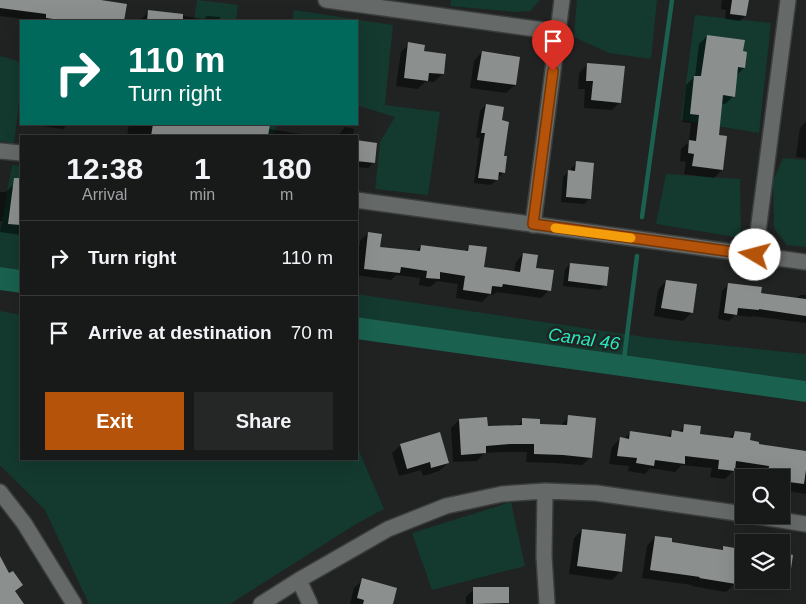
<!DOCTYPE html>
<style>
:root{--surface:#181a1a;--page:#252727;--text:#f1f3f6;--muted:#9fa1a2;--line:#363839;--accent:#b45309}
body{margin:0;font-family:Helvetica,sans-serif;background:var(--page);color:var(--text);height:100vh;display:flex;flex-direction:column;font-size:19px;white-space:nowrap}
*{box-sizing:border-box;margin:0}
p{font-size:16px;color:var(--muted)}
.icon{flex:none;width:28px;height:28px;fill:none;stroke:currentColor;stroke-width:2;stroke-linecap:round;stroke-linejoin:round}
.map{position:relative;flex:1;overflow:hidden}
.panel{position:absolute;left:20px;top:135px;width:338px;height:325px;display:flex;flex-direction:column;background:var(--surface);border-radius:0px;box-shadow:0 5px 20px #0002,0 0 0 1px var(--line)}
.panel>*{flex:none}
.top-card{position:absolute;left:20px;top:20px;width:338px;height:105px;border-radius:0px;box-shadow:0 5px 20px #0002,0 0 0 1px var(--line);background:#00695c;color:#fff;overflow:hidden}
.tools{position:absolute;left:735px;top:469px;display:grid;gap:10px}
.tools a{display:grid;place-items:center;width:55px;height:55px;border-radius:0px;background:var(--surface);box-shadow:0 5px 20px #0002,0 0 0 1px var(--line);font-size:25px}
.pin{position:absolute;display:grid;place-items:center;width:42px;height:42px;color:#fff;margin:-51px -21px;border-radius:50% 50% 50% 0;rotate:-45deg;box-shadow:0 0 5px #0007}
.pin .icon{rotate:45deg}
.me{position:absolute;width:55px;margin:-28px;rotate:278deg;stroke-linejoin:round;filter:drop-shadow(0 0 4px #0008)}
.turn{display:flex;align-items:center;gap:18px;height:105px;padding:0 25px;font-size:22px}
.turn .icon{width:65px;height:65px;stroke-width:2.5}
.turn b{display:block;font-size:35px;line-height:42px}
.eta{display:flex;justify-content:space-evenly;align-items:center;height:85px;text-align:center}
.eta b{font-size:30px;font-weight:800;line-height:35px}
.primary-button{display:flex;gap:10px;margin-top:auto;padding:10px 25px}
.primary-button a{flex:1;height:58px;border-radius:0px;background:var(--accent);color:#fff;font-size:20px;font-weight:800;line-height:58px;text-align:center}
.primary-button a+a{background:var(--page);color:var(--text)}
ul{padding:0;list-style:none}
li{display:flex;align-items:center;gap:15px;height:75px;padding:0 25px;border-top:1px solid var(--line)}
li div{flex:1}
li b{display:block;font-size:19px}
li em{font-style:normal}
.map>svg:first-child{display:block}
.green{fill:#14392f}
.water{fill:#1a614f}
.shadow{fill:#0007}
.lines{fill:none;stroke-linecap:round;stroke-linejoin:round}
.stream{stroke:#1a614f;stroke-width:4.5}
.building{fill:#8b8f8d}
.minor-casing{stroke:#3b3e3d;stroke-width:18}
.minor{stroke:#656967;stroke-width:15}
.route-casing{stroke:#753606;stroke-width:12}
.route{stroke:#b45309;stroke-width:9}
.slow{stroke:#f59e0b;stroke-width:9}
.labels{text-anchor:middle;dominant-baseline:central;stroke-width:5;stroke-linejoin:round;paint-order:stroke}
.water-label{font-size:18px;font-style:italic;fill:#28e9bd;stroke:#202322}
</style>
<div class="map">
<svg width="806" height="604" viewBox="0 0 806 604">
<rect width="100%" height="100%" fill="#202322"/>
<!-- green -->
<path class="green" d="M197 0 238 5 236 21H194Z
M451 0H540L530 11 515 12 450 6Z
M577 0H657L651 59 609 53 574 37Z
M294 10 393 25 385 105 440 112 428 195 375 189 380 142 395 117 356 105V21H292Z
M695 15 771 23 759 133 681 120Z
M0 56 21 62V87L14 143 0 141Z
M229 124H277L273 136H228Z
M783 158 806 160V247L787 245 774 228 773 181Z
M12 165 21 166V270L0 267V232Z
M666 174 740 179 741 238 656 224Z
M356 294 651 338 806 354V381L356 317Z
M0 311 21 315V459H356V444L384 509 356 524 230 604H89L45 510 0 465Z
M511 502 525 566 432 590 412 533Z"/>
<!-- water -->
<path class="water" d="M0 267 21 270V293L0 290Z
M356 317 806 381V402L356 339Z"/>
<!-- shadow -->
<path class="shadow" d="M0 0H76L126 5 123 21H40L0 16Z
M722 0H750L747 4 745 16 740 21 725 19 726 10 721 9Z
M149 11 204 19 207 16 220 17V21H141V19Z
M707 36 741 53 744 68 736 76 734 96 725 104H721L718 136 722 170 714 178 684 174 686 162 680 161 681 149 689 142 691 123 682 122 686 85 695 76 699 44Z
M409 44 423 52 442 74 434 82 426 81 418 89 396 86 401 52Z
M482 52 519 58 515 85 506 93 470 88 474 61Z
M588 64 620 102 612 110 584 108 585 89H578L579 73Z
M486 105 500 121 503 157 504 172 491 185 474 183 480 138H476L480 111Z
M805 122 806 123V158L796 157 800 128Z
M27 124H68L63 129Z
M129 124H269L268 129 314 136H127Z
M345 127 354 129 353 136H339L340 133Z
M356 142 374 162 368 168 356 167Z
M577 163 589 199 584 204 561 202 563 177 569 171 571 172V168Z
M14 184 21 185V235L0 232 2 221H0V192H6Z
M368 233 379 248 415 252 421 246 464 252 470 246 483 269 514 273 516 262 523 254 549 290 541 298 496 292 493 295 490 294 482 302 456 298 458 284 437 281 430 287 419 285 420 278 396 275 391 280 356 275V244L360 245V241Z
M570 264 605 285 600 290 563 286 565 269Z
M666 281 692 312 683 321 654 316 658 290Z
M729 284 760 294 796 299 800 295H806V323L752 316 751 317 735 315 729 321 718 319 722 291Z
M569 417 591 457 582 465 554 463 526 462 527 452H502L484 453 477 461 453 462 451 428 459 420 487 427H516L523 420 539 426H560Z
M685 426 698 435 728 439 735 432 749 441 757 445 806 452V494L781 490V478H761V474L734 470 725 479 710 477 712 468 682 465 675 472 650 468 645 474 628 471 629 466 609 464 612 447 620 439H624L631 432 667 437 673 431 678 432Z
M401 445 448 463 439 471 423 476 421 470 399 476 392 453Z
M582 530 620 572 612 580 569 574 574 538Z
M655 537 670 543 721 550 724 548 744 550V580H781L788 582 779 590 734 584 726 592 692 586V585L642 578 647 546Z
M363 580 392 604H350L354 588Z
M474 589 508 603 506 604H466V597Z"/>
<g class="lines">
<!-- stream -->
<path class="stream" d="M642 217 672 0
M624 359 637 256"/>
</g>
<!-- building -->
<path class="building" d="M0 0H101L127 4 124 21H68L46 18V14L0 8Z
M732 0H749L746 16 730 14Z
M148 10 183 14V21H147Z
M707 35 745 40 743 51 747 52 745 68 738 67 735 97 723 95 719 135 727 136 723 170 692 166 694 154 688 153 689 140 696 141 699 115 690 114 694 76H701Z
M408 42 425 45 424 51 446 54 444 74 429 73 428 81 404 78Z
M482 51 520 57 516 85 477 80Z
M587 63 625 66 621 103 591 100 593 81H586Z
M486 104 504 107 502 120 509 122 504 156H507L505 173 499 172 498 180 478 178 485 133H481Z
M153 124H270L268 136H151Z
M356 140 377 143 375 163 356 161Z
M576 161 594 163 591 199 566 197 568 170 575 171Z
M14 178H21V225L8 224Z
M368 232 382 234 380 247 420 251 421 245 468 251 469 245 487 247 484 267 520 272 523 253 538 255 536 268 554 270 551 291 503 284 502 287 492 286 491 294 463 290 465 276 440 272V279L426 278 427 271 401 267 400 273 364 269Z
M570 263 609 267 607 286 568 281Z
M666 280 697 284 693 313 661 308Z
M728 283 762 287 761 293 806 299V316L759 309V310L738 308 737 315 724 313Z
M568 415 596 418 592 458 563 455 534 454V444H511L486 446V453L461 455 459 419 487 417 488 426 522 425V418L540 419V424L567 425Z
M684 424 701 426 700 434 733 438 735 431 751 433 750 440 759 442V444L806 451V470L804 484 781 481V478H767L769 466 736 461 735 471 718 469 719 460 685 456V464L655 460 654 466 636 463 637 458 617 456 620 437 629 439 630 431 671 437 672 430 683 432Z
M440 432 449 463 431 468 430 462 407 469 400 444Z
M582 529 626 534 622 572 577 566Z
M655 536 672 538V542L703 547 723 550V546L741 549 736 584 699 578 700 577 650 570Z
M781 553 793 555 788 590 781 589Z
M0 556 9 573 13 571 23 585 15 591 24 604H0Z
M362 578 397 588 393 604H363L364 600 357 598Z
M473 587H509V603L473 604Z"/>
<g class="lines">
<defs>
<path id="minor" d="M326 0 558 32
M0 151 21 153
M356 200 806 262
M533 225 562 0
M755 255 788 0
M545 491 544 556 547 604
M0 492 24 523 74 604
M749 515 806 524
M299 580 310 604
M261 604 299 580 388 529 446 506 502 494 545 491 596 493 744 514"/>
</defs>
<!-- minor casing -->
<use href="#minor" class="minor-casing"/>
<!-- minor -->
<use href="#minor" class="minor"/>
</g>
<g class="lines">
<defs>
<path id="route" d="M553 71 533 224 755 255"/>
</defs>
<!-- route casing -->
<use href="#route" class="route-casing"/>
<!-- route -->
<use href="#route" class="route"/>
<!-- slow -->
<path class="slow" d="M555 228 631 238"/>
</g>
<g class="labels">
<!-- water labels -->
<g class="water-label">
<text transform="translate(584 339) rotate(8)">Canal 46</text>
</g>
</g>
</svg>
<div class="tools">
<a><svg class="icon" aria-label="search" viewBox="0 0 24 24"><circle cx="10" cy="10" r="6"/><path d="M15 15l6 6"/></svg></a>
<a><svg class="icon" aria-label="layers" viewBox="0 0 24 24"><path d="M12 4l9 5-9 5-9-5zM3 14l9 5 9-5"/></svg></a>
</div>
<div class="pin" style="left:553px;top:71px;background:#d93025"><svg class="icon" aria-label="arrive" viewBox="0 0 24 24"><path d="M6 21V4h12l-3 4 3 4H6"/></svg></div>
<svg class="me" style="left:755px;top:255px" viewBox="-20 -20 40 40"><circle r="19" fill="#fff"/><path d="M0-13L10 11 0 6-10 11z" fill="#b45309"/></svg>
<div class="top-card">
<div class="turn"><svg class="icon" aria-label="right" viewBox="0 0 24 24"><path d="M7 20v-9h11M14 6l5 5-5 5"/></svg><div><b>110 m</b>Turn right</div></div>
</div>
<section class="panel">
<div class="eta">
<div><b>12:38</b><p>Arrival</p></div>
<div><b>1</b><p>min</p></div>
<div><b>180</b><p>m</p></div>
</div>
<ul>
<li><svg class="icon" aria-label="right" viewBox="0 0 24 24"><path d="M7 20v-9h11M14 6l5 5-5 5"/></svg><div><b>Turn right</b></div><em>110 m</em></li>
<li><svg class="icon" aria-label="arrive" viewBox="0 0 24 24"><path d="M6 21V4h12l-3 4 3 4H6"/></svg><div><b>Arrive at destination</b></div><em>70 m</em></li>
</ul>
<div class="primary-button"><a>Exit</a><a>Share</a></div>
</section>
</div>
